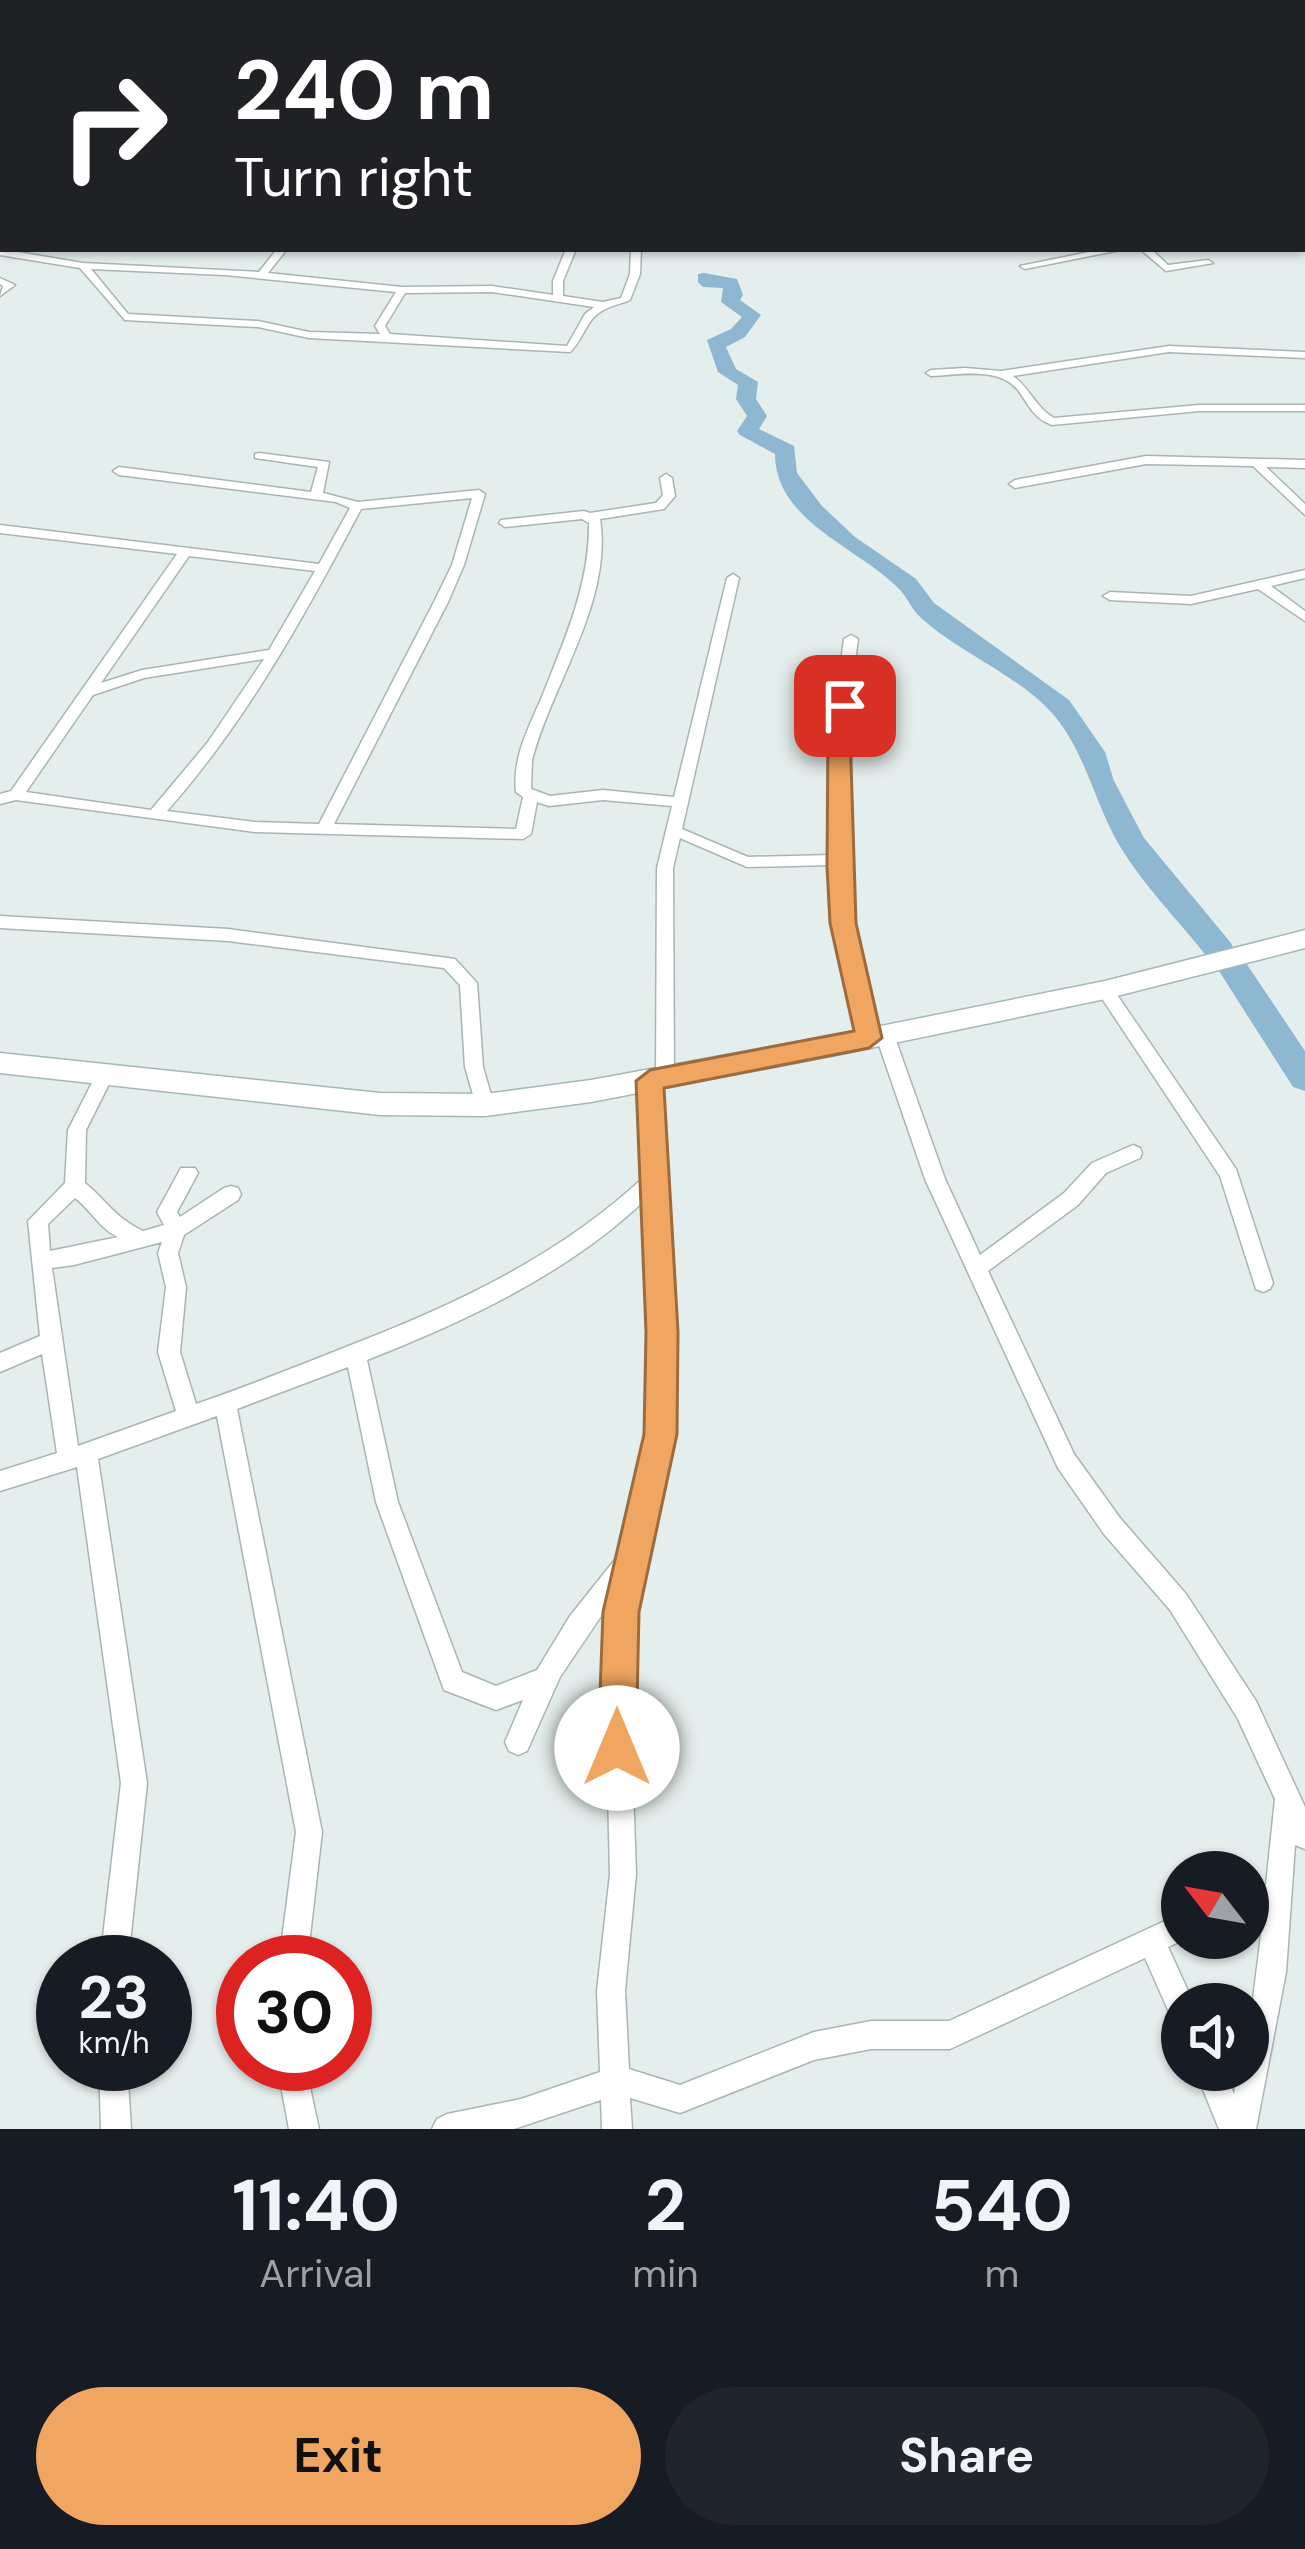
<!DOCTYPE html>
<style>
:root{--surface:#171b24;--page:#20242c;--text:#f1f3f6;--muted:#9ea1a6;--accent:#f0a660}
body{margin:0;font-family:"DM Sans",sans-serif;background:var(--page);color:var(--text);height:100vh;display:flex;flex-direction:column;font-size:45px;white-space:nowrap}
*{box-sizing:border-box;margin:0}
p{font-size:39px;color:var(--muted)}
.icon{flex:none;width:66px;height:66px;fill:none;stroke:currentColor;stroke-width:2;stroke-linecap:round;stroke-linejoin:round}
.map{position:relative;height:2129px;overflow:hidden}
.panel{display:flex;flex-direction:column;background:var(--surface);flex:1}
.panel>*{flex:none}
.banner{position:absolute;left:0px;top:0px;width:1305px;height:252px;box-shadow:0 3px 9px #0004;background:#202124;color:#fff;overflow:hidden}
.needle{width:78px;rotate:301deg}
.fabs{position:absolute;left:1161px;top:1851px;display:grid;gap:24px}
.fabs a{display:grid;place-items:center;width:108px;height:108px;border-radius:50%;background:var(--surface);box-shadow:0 3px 9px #0004;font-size:60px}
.speed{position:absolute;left:36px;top:1935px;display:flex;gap:24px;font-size:60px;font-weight:700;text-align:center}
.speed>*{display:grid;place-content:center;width:156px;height:156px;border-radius:50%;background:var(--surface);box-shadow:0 3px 9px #0004;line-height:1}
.speed small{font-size:30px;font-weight:400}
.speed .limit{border:18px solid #d22;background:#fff;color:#111}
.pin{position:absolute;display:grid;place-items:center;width:102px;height:102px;color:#fff;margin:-51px;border-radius:24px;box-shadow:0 6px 18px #0006}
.me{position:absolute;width:132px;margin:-66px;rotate:0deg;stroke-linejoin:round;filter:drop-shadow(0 0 9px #0008)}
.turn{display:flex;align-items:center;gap:42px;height:252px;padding:0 36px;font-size:54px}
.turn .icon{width:156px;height:156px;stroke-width:2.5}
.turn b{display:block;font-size:84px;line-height:102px}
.eta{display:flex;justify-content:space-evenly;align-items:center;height:204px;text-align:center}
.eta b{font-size:72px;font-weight:700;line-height:84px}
.action{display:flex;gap:24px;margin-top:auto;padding:24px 36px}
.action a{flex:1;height:138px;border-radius:72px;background:var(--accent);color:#111;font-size:48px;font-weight:700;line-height:138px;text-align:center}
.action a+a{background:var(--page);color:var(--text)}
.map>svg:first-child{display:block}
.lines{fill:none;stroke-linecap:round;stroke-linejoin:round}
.river{fill:#8eb7d1;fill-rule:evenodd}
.street-casing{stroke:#a7b6b5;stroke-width:3}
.secondary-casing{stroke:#a3b9b7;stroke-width:3}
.street{fill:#fff;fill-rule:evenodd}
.secondary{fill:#fff;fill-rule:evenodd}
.route{fill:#f0a660;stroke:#9c6c3e;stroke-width:3}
</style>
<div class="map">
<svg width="1305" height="2129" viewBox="0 0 1305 2129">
<rect width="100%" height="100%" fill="#e4eeec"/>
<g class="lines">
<!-- river -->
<path class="river" d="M704 273 737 279 743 295 740 300 761 315 745 337 726 347 736 369 758 382 756 399 767 416 759 429 794 446 797 473 822 506 855 537 916 579 934 603 1069 700 1105 752 1114 781 1144 838 1231 943 1235 951 1231 959H1209C1179 921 1142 884 1118 843 1094 801 1084 748 1051 712 1014 672 956 652 917 614 911 607 907 598 901 591 863 549 775 523 775 454L740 435 737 431 747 416 736 399 738 385 718 372 707 340 731 329 742 317 721 302 723 288 703 287 698 282V274Z
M1235 960 1246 963 1305 1051V1091L1293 1087 1219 971 1224 963Z"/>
<defs>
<path id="street" d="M0 0 29 1 32 3 0 4Z
M732 0H738L739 3H733Z
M885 0H891L890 3H884Z
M969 0H975L977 3H971Z
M1054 0H1060L1059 3H1053Z
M1209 0H1215L1216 3H1210Z
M0 24H3V28H0Z
M3 53V57L0 58V54Z
M1302 55H1305V59H1302Z
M1302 76H1305V80H1302Z
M1302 105H1305V112H1302Z
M0 113H3V119H0Z
M1302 129H1305V133H1302Z
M0 132H3V137H0Z
M0 152H3V158H0Z
M1302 159H1305V165H1302Z
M3 187V194L0 195V188Z
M1305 193V199L1302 200V194Z
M0 249 83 263 259 272 277 249H287L268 273 402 287 492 286 553 295V281L566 249H576L563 281V296L603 302 621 298 630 274 631 249H641L640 274 630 300C618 305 603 307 593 318 584 329 580 343 570 352L309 338 258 327 125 320 80 268 0 255ZM91 269 225 275 396 292 375 326 380 334 309 332 258 321 128 314ZM492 292 594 307 585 314 567 346 390 334 385 326 405 293Z
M1104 249H1125L1025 269 1020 266Z
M1140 249H1151L1168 265 1208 260 1213 263 1166 271Z
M0 278 15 285 0 296 3 286 0 284Z
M1169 346 1305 352V358L1169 352 1013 376C1030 388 1036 408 1054 418L1199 405H1305V411H1199L1052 425C1033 418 1029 405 1018 390 998 366 958 375 931 376L926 373 931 370 965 368 1001 371Z
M259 453 329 462 323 493 358 502 479 490 485 494 464 565 448 602 334 824 516 829 523 797 516 792C512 756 530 726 543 694 565 639 590 583 589 523L582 519 505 527 499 523 501 520 584 511 590 513 656 503 663 495 660 478 666 474 672 478 675 496 664 509 600 519C613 601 552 684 532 760L531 789 550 796 603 790 674 797 727 578 733 574 739 578 682 829 748 857 831 855 832 730 844 639 851 635 858 639 846 730 847 867 851 923 877 1034 885 1028 894 1035 945 1179 980 1255 1064 1193 1092 1163 1133 1145 1140 1148 1142 1153 1140 1158 1106 1173 1078 1205 988 1271 1074 1454 1120 1518 1186 1594 1256 1701 1305 1807V1849L1295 1845 1286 1972 1256 2129H1219L1195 2070H1223L1234 2094 1238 2070H1248C1248 2017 1259 1965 1263 1912L1248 1915V1889L1266 1885 1275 1799 1238 1719 1170 1610 1104 1534 1058 1468 925 1179 877 1039 869 1045 860 1038 835 923 831 865 747 867 680 838 673 868 674 1078 671 1083H659L664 1171 667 1176 664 1180 672 1332V1434L641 1569 629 1668 636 1874 625 1991 629 2069 680 2085 814 2032 871 2021H949L1182 1913V1938H1188L1168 1947 1194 2004H1182V2023L1172 2019 1145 1958 950 2049H871L814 2060 680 2113 630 2098 632 2129H602L601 2100 514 2129H432L437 2119 447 2114 521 2099 600 2072 597 1991 610 1874 605 1668 614 1597 560 1677 527 1751 518 1755 509 1751 505 1742 523 1700 496 1710 444 1690 376 1502 348 1367 237 1409 322 1832 307 1962H279L296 1832 217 1416 98 1459 147 1783 128 1962H100L121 1783 77 1467 0 1491V1471L57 1453 42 1354 0 1372V1353L40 1336 28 1221 65 1183 68 1130 99 1069H111L114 1074 86 1130 85 1183C109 1203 113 1216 143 1231L164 1225 157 1212 181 1168H195L198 1173 177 1212 180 1217 224 1188 231 1186 238 1188 241 1194 238 1200 184 1235 178 1253 186 1287 180 1352 196 1404C248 1386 301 1365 351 1345 457 1304 561 1255 645 1176L641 1081 644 1076H656L657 868 672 806 603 800 549 806 537 802 531 834 523 839 255 832 16 800 0 804V794L11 791 177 554 0 533V525L319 564 350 508 336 502 119 475 113 471 119 467 311 492 318 467 255 458V454ZM472 498 452 565 434 602 319 824 255 822 167 811C247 721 305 615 361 509ZM189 556 315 571 269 650 142 670 101 683ZM264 659 208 742 151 810 26 792 93 695 144 678ZM75 1198C92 1211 99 1228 118 1237L50 1251 48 1224ZM646 1199 652 1332 650 1434 621 1552 570 1616 537 1670 496 1686 462 1672 398 1502 367 1360C466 1321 569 1273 646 1199ZM162 1242 158 1253 166 1287 158 1352 176 1411 78 1446 52 1268 74 1265Z
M1146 456 1305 460V468L1266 467 1305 504V515L1253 466 1146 464 1015 488 1009 484 1015 480Z
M1305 570V578L1271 586 1305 611V621L1258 589 1191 604 1110 600 1103 596 1110 592 1191 596Z
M0 916 228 929 455 959 477 983 483 1067 494 1105 492 1110H478L476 1105 465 1067 460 985 444 968 228 941 0 928Z
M1105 984 1111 986 1236 1169 1273 1283 1270 1289 1263 1292 1256 1289 1220 1176 1099 994 1096 990 1099 986Z
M99 2064H127L131 2129H101Z
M277 2064H305L319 2129H289Z"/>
<path id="secondary" d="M1305 930V948L1105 999 846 1053 591 1102 485 1116 380 1115 0 1073V1053L380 1093 485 1094 591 1080 846 1033 1105 981Z"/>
</defs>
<!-- street casing -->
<use href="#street" class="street-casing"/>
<!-- secondary casing -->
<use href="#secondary" class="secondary-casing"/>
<!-- street -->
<use href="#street" class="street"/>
<!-- secondary -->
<use href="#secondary" class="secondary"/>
</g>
<!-- route -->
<path class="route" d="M845 699 856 706 850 730 856 923 882 1038 869 1048 664 1088 678 1332 677 1434 639 1612 636 1748 630 1762 617 1767 603 1762 598 1748 603 1612 644 1434 646 1332 636 1081 650 1070 854 1031 830 923 827 867 828 730 835 706Z"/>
</svg>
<div class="fabs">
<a><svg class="needle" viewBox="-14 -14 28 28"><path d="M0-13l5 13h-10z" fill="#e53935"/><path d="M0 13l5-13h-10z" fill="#9ea1a6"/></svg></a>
<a><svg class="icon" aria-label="sound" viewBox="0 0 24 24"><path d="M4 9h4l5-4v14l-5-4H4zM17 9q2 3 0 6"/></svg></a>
</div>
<div class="speed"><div>23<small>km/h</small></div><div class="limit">30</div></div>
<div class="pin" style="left:845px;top:706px;background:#d93025"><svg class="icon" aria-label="arrive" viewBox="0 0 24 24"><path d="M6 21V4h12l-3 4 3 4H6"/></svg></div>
<svg class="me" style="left:617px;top:1748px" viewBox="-20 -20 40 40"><circle r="19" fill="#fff"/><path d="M0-13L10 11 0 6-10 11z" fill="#f0a660"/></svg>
<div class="banner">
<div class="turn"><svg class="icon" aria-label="right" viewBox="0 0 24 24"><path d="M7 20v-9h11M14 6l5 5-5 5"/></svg><div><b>240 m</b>Turn right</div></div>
</div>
</div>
<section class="panel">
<div class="eta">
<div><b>11:40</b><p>Arrival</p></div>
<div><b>2</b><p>min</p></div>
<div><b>540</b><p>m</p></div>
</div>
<div class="action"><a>Exit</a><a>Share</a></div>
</section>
